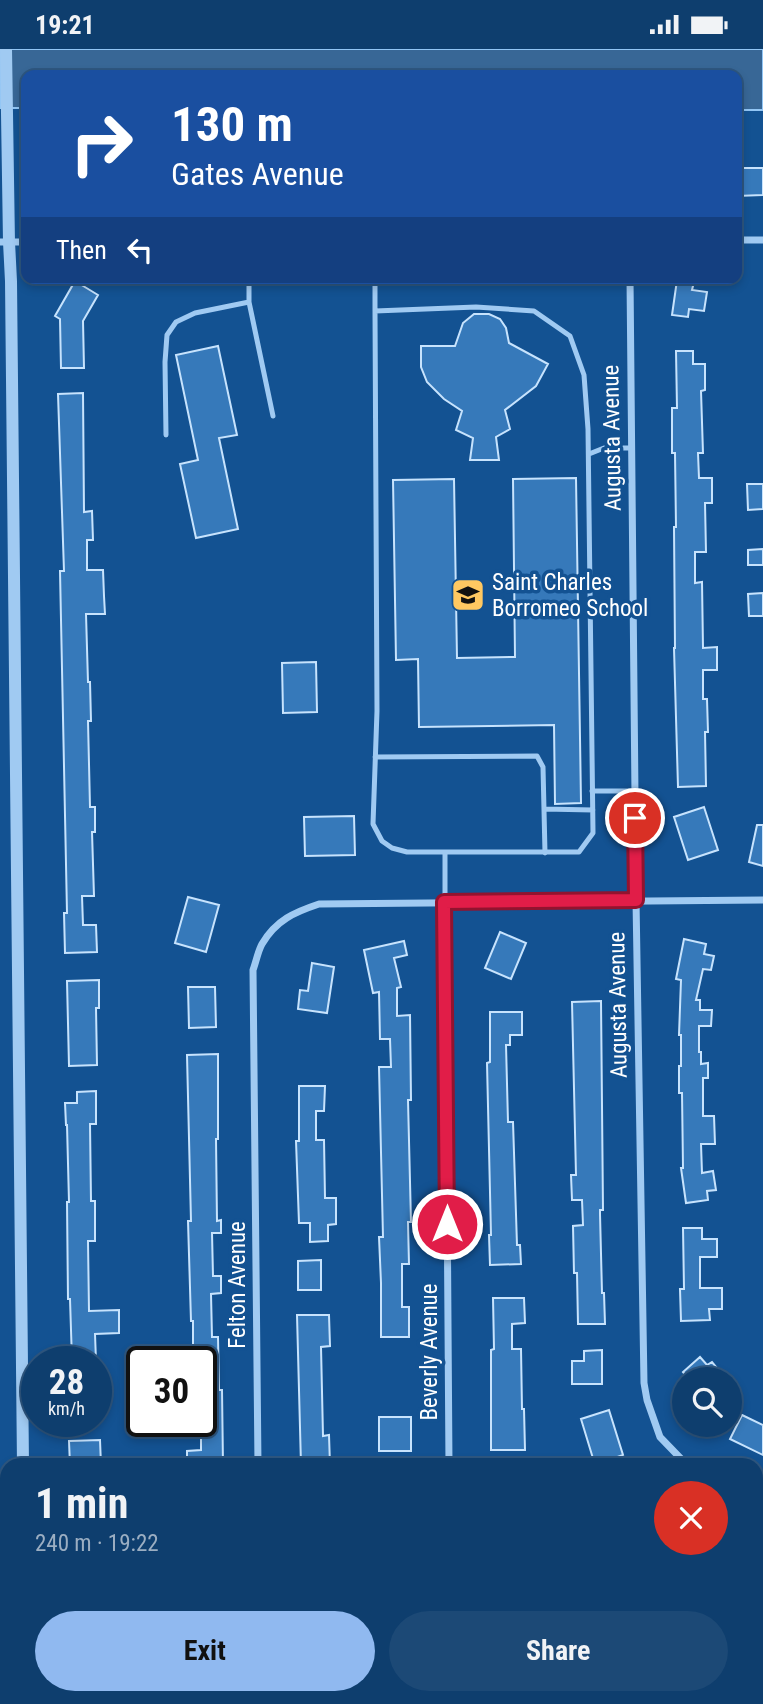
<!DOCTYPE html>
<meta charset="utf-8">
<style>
:root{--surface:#0e3e6e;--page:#1c4976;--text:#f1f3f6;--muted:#9baec2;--line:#2e5781;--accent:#90b9f0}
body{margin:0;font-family:"Roboto Condensed",sans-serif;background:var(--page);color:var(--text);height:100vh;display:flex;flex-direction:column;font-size:26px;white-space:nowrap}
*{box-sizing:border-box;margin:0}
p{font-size:23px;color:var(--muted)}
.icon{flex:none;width:38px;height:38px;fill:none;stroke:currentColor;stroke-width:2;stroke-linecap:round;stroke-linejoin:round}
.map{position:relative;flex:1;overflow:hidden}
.drawer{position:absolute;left:0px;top:1409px;width:763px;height:247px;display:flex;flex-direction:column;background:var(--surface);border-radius:21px 21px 0 0;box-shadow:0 4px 10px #0003,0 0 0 2px var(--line)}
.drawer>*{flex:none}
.guide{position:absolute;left:21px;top:21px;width:721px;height:214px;border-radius:14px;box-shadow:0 4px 10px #0003,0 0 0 2px var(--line);background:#1a4fa0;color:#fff;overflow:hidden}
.controls{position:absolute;left:672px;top:1318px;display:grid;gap:14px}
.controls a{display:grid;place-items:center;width:70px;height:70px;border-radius:50%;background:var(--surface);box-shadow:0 4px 10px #0003,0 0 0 2px var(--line);font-size:35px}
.speed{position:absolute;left:21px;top:1297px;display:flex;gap:14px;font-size:35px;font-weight:700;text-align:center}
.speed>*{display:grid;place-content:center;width:91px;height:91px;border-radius:50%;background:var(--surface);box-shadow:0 4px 10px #0003,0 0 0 2px var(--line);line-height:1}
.speed small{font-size:18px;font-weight:400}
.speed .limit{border:4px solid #111;border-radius:10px;background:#fff;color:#111}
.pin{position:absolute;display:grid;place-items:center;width:60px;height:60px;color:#fff;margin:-30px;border:4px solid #fff;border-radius:50%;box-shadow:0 2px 7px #0007}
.me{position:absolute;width:77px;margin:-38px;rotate:0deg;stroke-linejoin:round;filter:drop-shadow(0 0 5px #0008)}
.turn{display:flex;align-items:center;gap:24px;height:147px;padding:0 35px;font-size:32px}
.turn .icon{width:91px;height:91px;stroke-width:2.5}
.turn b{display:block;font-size:49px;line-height:60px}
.then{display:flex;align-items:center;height:66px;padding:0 35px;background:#0003;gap:14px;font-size:26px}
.round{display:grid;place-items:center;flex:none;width:74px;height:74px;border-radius:37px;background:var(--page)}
.head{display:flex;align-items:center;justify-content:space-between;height:119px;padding:0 35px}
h1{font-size:42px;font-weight:700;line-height:52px}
.action{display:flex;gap:14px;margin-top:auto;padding:14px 35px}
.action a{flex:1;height:80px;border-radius:42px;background:var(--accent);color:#111;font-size:28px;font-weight:700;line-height:80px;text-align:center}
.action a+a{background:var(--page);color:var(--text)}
.status{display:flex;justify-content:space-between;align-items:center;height:49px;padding:0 35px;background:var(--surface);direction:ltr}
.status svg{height:19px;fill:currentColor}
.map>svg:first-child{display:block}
.water{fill:#386796;stroke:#92c6f5;stroke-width:2}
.building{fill:#3679ba;stroke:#c7e3fd;stroke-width:2}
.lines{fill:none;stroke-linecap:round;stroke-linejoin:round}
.service{stroke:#a0caf2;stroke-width:5}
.minor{stroke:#a0caf2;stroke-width:7}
.tertiary{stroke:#a0caf2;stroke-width:12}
.route-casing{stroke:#92132f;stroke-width:18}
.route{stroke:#e11d48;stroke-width:12}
.labels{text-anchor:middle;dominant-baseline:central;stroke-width:7;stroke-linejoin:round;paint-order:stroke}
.street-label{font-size:23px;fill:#fff;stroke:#135292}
.poi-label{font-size:23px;fill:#fff;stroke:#135292;text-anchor:start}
</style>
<div class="status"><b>19:21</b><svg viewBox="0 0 49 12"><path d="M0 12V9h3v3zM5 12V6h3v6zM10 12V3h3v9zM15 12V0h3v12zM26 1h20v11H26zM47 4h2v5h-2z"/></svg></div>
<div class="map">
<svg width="763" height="1655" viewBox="0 0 763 1655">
<rect width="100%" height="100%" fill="#135292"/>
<!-- water -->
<path class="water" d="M0 0H763V61H737V26H26V59H0Z"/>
<!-- building -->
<path class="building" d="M737 119H763V146L737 147Z
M677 231 694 233 692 241 707 243 704 262 689 260 688 268 672 266Z
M75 232 98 246 83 272 84 319H61L60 270 55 267Z
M474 265H489L500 270 506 279 509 294 548 315 536 337 505 361 510 380 496 388 499 411H470L473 389 456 381 462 362 444 350 427 333 421 318V297H455L463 274Z
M218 297 237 386 219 389 238 480 196 489 180 415 198 411 176 306Z
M676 302H693V315H705V341L701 342 703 404H698L699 429H712V454H705L706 503H695V534L702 533 703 599 717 598V621H703V650H707L708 683H705L706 737 678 738 674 599H675L674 478H676L675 404H672V359H677Z
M83 344 84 463 92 462 93 491H87V521H103L104 547 105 565H86L88 633H90L91 672H88L90 758H95V783H92L94 847H82L83 876H96L97 903 65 904 64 864H67L60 522H64L58 345Z
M576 429 581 754 555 755 554 676 419 678 418 610 396 611 393 431 454 430 457 609 515 608 513 430Z
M747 435H763V460L748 461Z
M763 500V516H748V501Z
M763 544V567H749L748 545Z
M316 613 317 663 283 664 282 614Z
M704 758 718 801 688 811 674 768Z
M354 767 355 806 305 807 304 768Z
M757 776H763V817L749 813Z
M188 848 219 856 206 903 175 894Z
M500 883 526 894 511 930 485 919Z
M684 890 706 895 704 905 714 907 711 921 703 920 696 951H700V961H712L711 977H699V1003H701V1015L708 1014V1029H703V1067H714L715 1095H701L702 1124 713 1122 716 1141 707 1142 708 1151 686 1154 681 1119H683L682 1044H679V1017H681V986H679L681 931 676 930Z
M404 892 407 906 394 909 401 938 397 939V967L410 966 411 1051H408L411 1173H408L409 1215H402V1258H409V1288H381V1234L379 1188H383L379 1018H391L390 990H380L379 943 373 944 364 901Z
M312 914 334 918 327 964 298 960 300 941 308 942Z
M99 931V959H96L97 1016 69 1017 67 932Z
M188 938H215L216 978 189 979Z
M601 952 603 1161H600V1165L602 1244H604L605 1275H578L577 1224H574L573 1177 583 1176 582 1151H572L571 1126H576L572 953Z
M490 963H522V986H510V996H506L508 1073H513L517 1196H520L521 1215 490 1216 489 1186H491L487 1014 490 1013Z
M218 1005V1090H216L217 1172 221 1171V1184H212L213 1227H221V1244L211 1245 212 1288H218L219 1341H222L223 1416H187V1402L201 1401V1312H193V1272H191L188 1172H191L187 1006Z
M299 1037H325L324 1062H316V1091H324L325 1149H336V1175L328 1176V1192L310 1193V1174H299L296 1092H299Z
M96 1042V1075H90L91 1152H95V1192H88L89 1262 119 1261V1284L95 1285 96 1312H72L70 1250H68L67 1153H69L67 1076H66L65 1054H77V1043Z
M683 1179H702V1190H717V1208H700V1239H722V1260H709L710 1271 681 1272 680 1240H684Z
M321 1211V1241H298V1212Z
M493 1249H524L525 1274 512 1275V1300H521L522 1360H524L525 1401H491V1301L494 1300Z
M297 1266H329L330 1297 321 1298 323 1387 329 1386 330 1416H301Z
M602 1301V1335H572V1312H584V1302Z
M700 1308 707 1316 712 1313 726 1330H689L683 1323Z
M609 1361 623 1406 595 1416 581 1370Z
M742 1366 763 1376V1406L730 1390Z
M379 1368H411V1402H379Z
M100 1391 101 1416H70L69 1392Z"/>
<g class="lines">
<!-- service -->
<path class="service" d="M249 229V253L273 367
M375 262 476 258 534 262 570 287 584 326 588 380 593 784 579 803H407L392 799 382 792 373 775 377 662 375 262V229
M166 386 165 313 167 286 176 273 195 264 249 253
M589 405 604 399H632
M375 708 537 707 543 718 545 804
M592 742H635
M544 760 593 761
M445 853V804"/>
<!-- minor -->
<path class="minor" d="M737 191H763
M0 193H26
M630 229 636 851 644 1334 647 1351 660 1388 687 1416
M445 853 449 1416
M258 1416 253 921C256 913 258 902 262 895 276 871 295 863 319 855L763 851
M756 1452 763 1455
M756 1491 763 1479
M0 1504 7 1508
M299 1648 307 1655
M723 1648 736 1655
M672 1655 676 1648"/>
<!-- tertiary -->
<path class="tertiary" d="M6 0 9 193 11 232 23 1416
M24 1648V1655"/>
</g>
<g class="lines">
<defs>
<path id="route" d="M447 1175 444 853 636 851 635 769"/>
</defs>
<!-- route casing -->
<use href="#route" class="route-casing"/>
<!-- route -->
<use href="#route" class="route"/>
</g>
<!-- icons -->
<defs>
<symbol id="school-square" viewBox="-11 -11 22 22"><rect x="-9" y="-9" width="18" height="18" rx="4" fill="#ffc861" stroke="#135292"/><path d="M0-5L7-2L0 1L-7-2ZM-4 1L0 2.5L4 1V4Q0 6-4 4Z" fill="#111"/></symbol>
</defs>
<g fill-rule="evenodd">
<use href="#school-square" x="449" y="527" width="38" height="38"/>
</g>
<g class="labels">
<!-- street labels -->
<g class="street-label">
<text transform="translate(612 389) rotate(-91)">Augusta Avenue</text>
<text transform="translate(618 956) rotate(-91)">Augusta Avenue</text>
<text transform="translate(237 1236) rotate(-90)">Felton Avenue</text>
<text transform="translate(429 1303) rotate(-90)">Beverly Avenue</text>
</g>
<!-- poi labels -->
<g class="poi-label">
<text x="492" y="533">Saint Charles<tspan x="492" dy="26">Borromeo School</tspan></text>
</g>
</g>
</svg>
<div class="controls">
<a><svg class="icon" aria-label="search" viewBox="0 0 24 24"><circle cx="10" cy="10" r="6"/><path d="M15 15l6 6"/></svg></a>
</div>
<div class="speed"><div>28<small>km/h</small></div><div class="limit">30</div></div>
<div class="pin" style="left:635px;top:769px;background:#d93025"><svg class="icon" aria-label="arrive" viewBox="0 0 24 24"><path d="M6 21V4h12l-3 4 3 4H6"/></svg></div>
<svg class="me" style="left:447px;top:1175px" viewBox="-20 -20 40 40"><circle r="17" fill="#e11d48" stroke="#fff" stroke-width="3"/><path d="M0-11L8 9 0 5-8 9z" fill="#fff"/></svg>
<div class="guide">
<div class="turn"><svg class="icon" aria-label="right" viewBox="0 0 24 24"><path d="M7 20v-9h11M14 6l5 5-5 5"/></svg><div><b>130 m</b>Gates Avenue</div></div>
<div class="then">Then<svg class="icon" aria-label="left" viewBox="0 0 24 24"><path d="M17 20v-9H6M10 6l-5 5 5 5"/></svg></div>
</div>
<section class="drawer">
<div class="head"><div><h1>1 min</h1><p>240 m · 19:22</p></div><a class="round" style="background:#d93025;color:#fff"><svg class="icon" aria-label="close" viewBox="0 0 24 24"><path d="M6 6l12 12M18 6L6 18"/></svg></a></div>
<div class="action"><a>Exit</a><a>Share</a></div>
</section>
</div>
